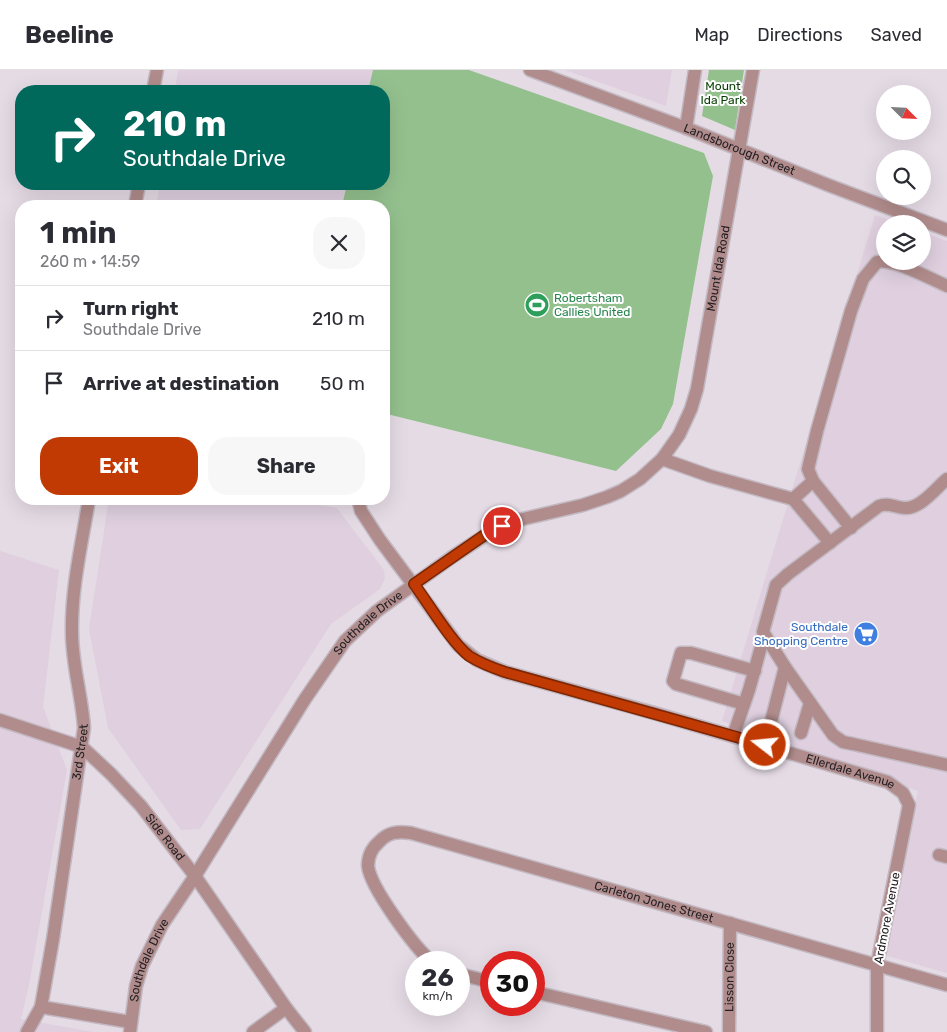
<!DOCTYPE html>
<meta charset="utf-8">
<style>
:root{--surface:#fff;--page:#f7f7f7;--text:#2b2b33;--muted:#7c7c81;--line:#e1e1e2;--accent:#c13a03}
body{margin:0;font-family:Rubik,sans-serif;background:var(--page);color:var(--text);height:100vh;display:flex;flex-direction:column;font-size:19px;white-space:nowrap}
*{box-sizing:border-box;margin:0}
p{font-size:16px;color:var(--muted)}
.icon{flex:none;width:28px;height:28px;fill:none;stroke:currentColor;stroke-width:2;stroke-linecap:round;stroke-linejoin:round}
.map{position:relative;flex:1;overflow:hidden}
.panel{position:absolute;left:15px;top:130px;width:375px;height:305px;display:flex;flex-direction:column;background:var(--surface);border-radius:20px;box-shadow:0 5px 20px #0002}
.panel>*{flex:none}
.hud{position:absolute;left:15px;top:15px;width:375px;height:105px;border-radius:20px;box-shadow:0 5px 20px #0002;background:#00695c;color:#fff;overflow:hidden}
.needle{width:32px;rotate:114deg}
.fabs{position:absolute;left:876px;top:15px;display:grid;gap:10px}
.fabs a{display:grid;place-items:center;width:55px;height:55px;border-radius:50%;background:var(--surface);box-shadow:0 5px 20px #0002;font-size:25px}
.speed{position:absolute;left:405px;top:881px;display:flex;gap:10px;font-size:25px;font-weight:700;text-align:center}
.speed>*{display:grid;place-content:center;width:65px;height:65px;border-radius:50%;background:var(--surface);box-shadow:0 5px 20px #0002;line-height:1}
.speed small{font-size:12px;font-weight:400}
.speed .limit{border:8px solid #d22;background:#fff;color:#111}
.pin{position:absolute;display:grid;place-items:center;width:42px;height:42px;color:#fff;margin:-21px;border:2px solid #fff;border-radius:50%;box-shadow:0 1px 5px #0007}
.me{position:absolute;width:55px;margin:-28px;rotate:286deg;stroke-linejoin:round;filter:drop-shadow(0 0 4px #0008)}
.turn{display:flex;align-items:center;gap:18px;height:105px;padding:0 25px;font-size:22px}
.turn .icon{width:65px;height:65px;stroke-width:2.5}
.turn b{display:block;font-size:35px;line-height:42px}
.round{display:grid;place-items:center;flex:none;width:52px;height:52px;border-radius:20px;background:var(--page)}
.headline{display:flex;align-items:center;justify-content:space-between;height:85px;padding:0 25px}
h1{font-size:30px;font-weight:700;line-height:38px}
.primary-button{display:flex;gap:10px;margin-top:auto;padding:10px 25px}
.primary-button a{flex:1;height:58px;border-radius:20px;background:var(--accent);color:#fff;font-size:20px;font-weight:700;line-height:58px;text-align:center}
.primary-button a+a{background:var(--page);color:var(--text)}
ul{padding:0;list-style:none}
li{display:flex;align-items:center;gap:15px;height:65px;padding:0 25px;border-top:1px solid var(--line)}
li div{flex:1}
li b{display:block;font-size:19px}
li em{font-style:normal}
header{display:flex;align-items:center;gap:30px;box-sizing:border-box;height:70px;padding:0 25px;background:var(--surface);border-bottom:1px solid var(--line)}
header strong{font-size:24px}
nav{display:flex;gap:28px;margin-inline-start:auto;font-size:18px}
.map>svg:first-child{display:block}
.built{fill:#dfcfdf}
.green{fill:#94c08e}
.lines{fill:none;stroke-linecap:round;stroke-linejoin:round}
.minor-casing{stroke:#c2b9c2;stroke-width:15}
.minor{stroke:#b18c8c;stroke-width:12}
.route-casing{stroke:#7d2602;stroke-width:12}
.route{stroke:#c13a03;stroke-width:9}
.labels{text-anchor:middle;dominant-baseline:central;stroke-width:4;stroke-linejoin:round;paint-order:stroke}
.park-label{font-size:12px;fill:#063e01;stroke:#fff}
.street-label{font-size:12px;fill:#242024;stroke:#fff}
.leisure-label{font-size:12px;fill:#27864d;stroke:#fff;text-anchor:start}
.shop-label{font-size:12px;fill:#366cbe;stroke:#fff;text-anchor:end}
</style>
<header>
<strong>Beeline</strong>
<nav><a>Map</a><a>Directions</a><a>Saved</a></nav>
</header>
<div class="map">
<svg width="947" height="962" viewBox="0 0 947 962">
<rect width="100%" height="100%" fill="#e5dbe5"/>
<!-- built -->
<path class="built" d="M178 0H373L368 21H175Z
M565 0H672L666 36Z
M160 114H347L342 136H156Z
M875 145 899 154H885V191H922L923 162 947 171V903L877 883 918 721 722 651Z
M109 429H283L337 438 384 500 385 508 380 519 331 554 200 759 181 760 108 658 89 559Z
M0 481 59 500 43 637 67 700 29 915 21 949 93 962H0Z"/>
<!-- green -->
<path class="green" d="M373 0H469L704 83 713 106 673 334 661 359 616 401 387 344H384V136H342L347 114H384V21H368Z
M709 0H744L735 60 702 46Z"/>
<g class="lines">
<defs>
<g id="minor">
<path id="s1" d="M530 0 686 58 828 115 947 160"/>
<path d="M153 21 157 0"/>
<path d="M686 58 695 0"/>
<path d="M135 136 139 114"/>
<path d="M662 389 710 406 793 429"/>
<path d="M947 409C936 418 921 438 906 438 896 438 888 432 879 436L788 504 776 515 763 562 785 597 833 665 843 672 853 674 947 695"/>
<path id="s2" d="M358 429 361 441 380 470 458 575 477 590 505 602 654 643 888 712 903 723 909 735 877 895V962"/>
<path d="M793 429 830 473"/>
<path d="M793 429 813 411"/>
<path d="M851 458 813 411 808 399 817 361 851 241 863 209 877 192C893 188 931 209 947 216"/>
<path d="M744 634 676 614 673 611 681 583H691L755 601"/>
<path id="s3" d="M0 650 82 677 111 704 141 736 195 806 286 938 305 962"/>
<path d="M801 663 810 633"/>
<path d="M733 666 749 620 764 566"/>
<path d="M765 675 785 597"/>
<path d="M939 785 947 787"/>
<path id="s4" d="M432 892C415 878 370 817 368 796 368 787 372 778 379 772 388 762 398 761 411 763L947 915"/>
<path d="M459 904 491 912"/>
<path d="M534 922 706 962"/>
<path id="s5" d="M41 937 53 869 84 658C82 626 72 595 72 563 71 518 82 473 89 429"/>
<path d="M27 962 41 937 130 952"/>
<path id="s6" d="M130 962 136 916 142 896 162 855 195 806 305 629 345 571 377 541 452 487 495 459 510 452 583 435 607 427 621 421 640 409 662 389 679 365 691 339 697 319 753 0"/>
<path d="M253 962 286 938"/>
<path id="s7" d="M729 962 730 853"/>
</g>
</defs>
<!-- minor casing -->
<use href="#minor" class="minor-casing"/>
<!-- minor -->
<use href="#minor" class="minor"/>
</g>
<g class="lines">
<defs>
<path id="route" d="M502 456 486 464 414 514C429 534 451 572 469 586 480 593 493 598 505 602L765 675"/>
</defs>
<!-- route casing -->
<use href="#route" class="route-casing"/>
<!-- route -->
<use href="#route" class="route"/>
</g>
<!-- icons -->
<defs>
<symbol id="stadium-disc" viewBox="-11 -11 22 22"><circle r="9.5" fill="#2e9e5b" stroke="#fff"/><path d="M0-5a6.5 5 0 1 0 0 10a6.5 5 0 1 0 0-10ZM-3.5-1.8h7v3.6h-7Z" fill="#fff"/></symbol>
<symbol id="supermarket-disc" viewBox="-11 -11 22 22"><circle r="9.5" fill="#3f7fe0" stroke="#fff"/><path d="M-6-5.5h2.5l.6 2H6L4.5 2H-2.5L-4.4-4H-6ZM-1.5 3.2a1.3 1.3 0 1 0 .1 0ZM3 3.2a1.3 1.3 0 1 0 .1 0Z" fill="#fff"/></symbol>
</defs>
<g fill-rule="evenodd">
<use href="#stadium-disc" x="523" y="221" width="28" height="28"/>
<use href="#supermarket-disc" x="852" y="550" width="28" height="28"/>
</g>
<g class="labels">
<!-- park labels -->
<g class="park-label">
<text x="723" y="16">Mount<tspan x="723" dy="14">Ida Park</tspan></text>
</g>
<!-- street labels -->
<g class="street-label">
<text stroke="none"><textPath href="#s1" startOffset="224">Landsborough Street</textPath></text>
<text stroke="none"><textPath href="#s6" startOffset="1024">Mount Ida Road</textPath></text>
<text stroke="none"><textPath href="#s6" startOffset="480">Southdale Drive</textPath></text>
<text stroke="none"><textPath href="#s5" startOffset="258">3rd Street</textPath></text>
<text stroke="none"><textPath href="#s2" startOffset="592">Ellerdale Avenue</textPath></text>
<text stroke="none"><textPath href="#s3" startOffset="209">Side Road</textPath></text>
<text stroke="none"><textPath href="#s4" startOffset="431">Carleton Jones Street</textPath></text>
<text transform="translate(887 848) rotate(-79)">Ardmore Avenue</text>
<text stroke="none"><textPath href="#s6" startOffset="75">Southdale Drive</textPath></text>
<text stroke="none"><textPath href="#s7" startOffset="55">Lisson Close</textPath></text>
</g>
<!-- leisure labels -->
<g class="leisure-label">
<text x="554" y="228">Robertsham<tspan x="554" dy="14">Callies United</tspan></text>
</g>
<!-- shop labels -->
<g class="shop-label">
<text x="848" y="557">Southdale<tspan x="848" dy="14">Shopping Centre</tspan></text>
</g>
</g>
</svg>
<div class="fabs">
<a><svg class="needle" viewBox="-14 -14 28 28"><path d="M0-13l5 13h-10z" fill="#e53935"/><path d="M0 13l5-13h-10z" fill="#7c7c81"/></svg></a>
<a><svg class="icon" aria-label="search" viewBox="0 0 24 24"><circle cx="10" cy="10" r="6"/><path d="M15 15l6 6"/></svg></a>
<a><svg class="icon" aria-label="layers" viewBox="0 0 24 24"><path d="M12 4l9 5-9 5-9-5zM3 14l9 5 9-5"/></svg></a>
</div>
<div class="speed"><div>26<small>km/h</small></div><div class="limit">30</div></div>
<div class="pin" style="left:502px;top:456px;background:#d93025"><svg class="icon" aria-label="arrive" viewBox="0 0 24 24"><path d="M6 21V4h12l-3 4 3 4H6"/></svg></div>
<svg class="me" style="left:765px;top:675px" viewBox="-20 -20 40 40"><circle r="17" fill="#c13a03" stroke="#fff" stroke-width="3"/><path d="M0-11L8 9 0 5-8 9z" fill="#fff"/></svg>
<div class="hud">
<div class="turn"><svg class="icon" aria-label="right" viewBox="0 0 24 24"><path d="M7 20v-9h11M14 6l5 5-5 5"/></svg><div><b>210 m</b>Southdale Drive</div></div>
</div>
<section class="panel">
<div class="headline"><div><h1>1 min</h1><p>260 m · 14:59</p></div><a class="round"><svg class="icon" aria-label="close" viewBox="0 0 24 24"><path d="M6 6l12 12M18 6L6 18"/></svg></a></div>
<ul>
<li><svg class="icon" aria-label="right" viewBox="0 0 24 24"><path d="M7 20v-9h11M14 6l5 5-5 5"/></svg><div><b>Turn right</b><p>Southdale Drive</p></div><em>210 m</em></li>
<li><svg class="icon" aria-label="arrive" viewBox="0 0 24 24"><path d="M6 21V4h12l-3 4 3 4H6"/></svg><div><b>Arrive at destination</b></div><em>50 m</em></li>
</ul>
<div class="primary-button"><a>Exit</a><a>Share</a></div>
</section>
</div>
